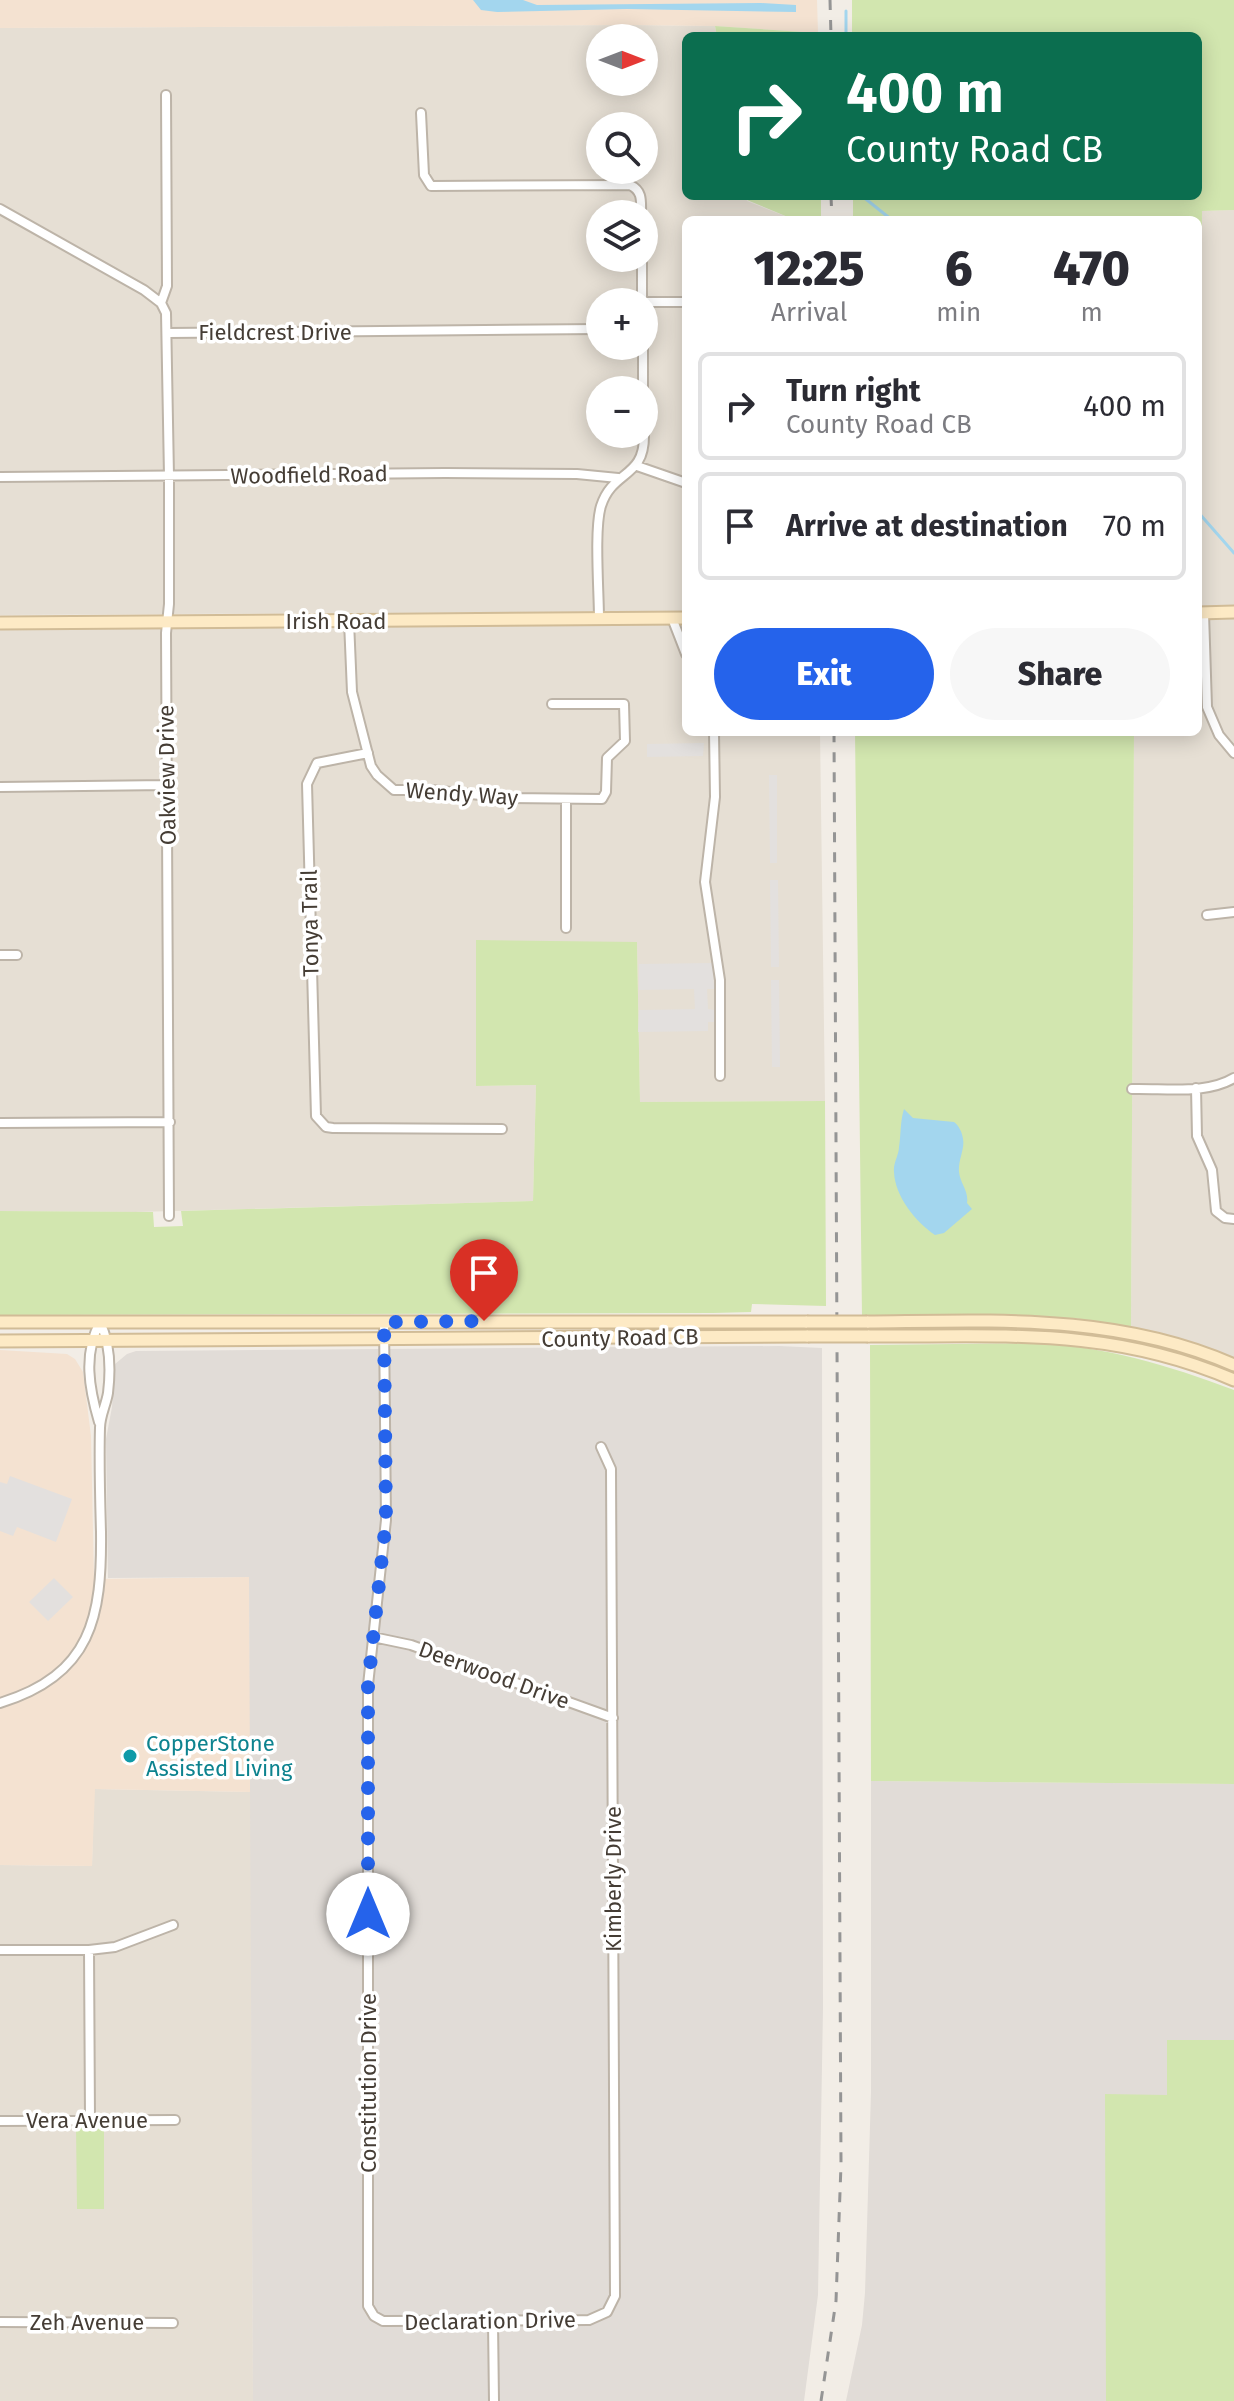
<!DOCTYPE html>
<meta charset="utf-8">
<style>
:root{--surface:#fff;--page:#f7f7f7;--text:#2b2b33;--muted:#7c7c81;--line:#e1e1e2;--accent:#2563eb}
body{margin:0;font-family:"Fira Sans",sans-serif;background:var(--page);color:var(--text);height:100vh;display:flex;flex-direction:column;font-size:30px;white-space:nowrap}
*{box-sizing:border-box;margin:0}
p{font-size:26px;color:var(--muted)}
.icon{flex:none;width:44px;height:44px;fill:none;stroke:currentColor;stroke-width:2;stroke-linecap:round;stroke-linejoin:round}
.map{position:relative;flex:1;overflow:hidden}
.panel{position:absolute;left:682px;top:216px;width:520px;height:520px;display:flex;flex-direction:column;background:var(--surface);border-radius:12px;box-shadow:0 4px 20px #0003}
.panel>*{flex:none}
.top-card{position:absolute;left:682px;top:32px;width:520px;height:168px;border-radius:12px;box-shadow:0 4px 20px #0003;background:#0b6e4f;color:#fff;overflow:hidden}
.needle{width:52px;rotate:90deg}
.fabs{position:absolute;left:586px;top:24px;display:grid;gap:16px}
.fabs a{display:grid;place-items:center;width:72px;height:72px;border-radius:50%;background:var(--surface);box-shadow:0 4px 20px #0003;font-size:40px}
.pin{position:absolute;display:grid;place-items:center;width:68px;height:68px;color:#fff;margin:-82px -34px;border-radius:50% 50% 50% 0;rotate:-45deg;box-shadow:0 0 8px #0007}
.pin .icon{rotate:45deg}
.me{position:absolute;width:88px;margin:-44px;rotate:0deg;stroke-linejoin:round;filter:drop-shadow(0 0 6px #0008)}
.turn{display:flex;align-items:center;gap:28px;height:168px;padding:0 32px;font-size:36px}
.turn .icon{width:104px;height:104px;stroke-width:2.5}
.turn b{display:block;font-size:56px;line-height:68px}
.eta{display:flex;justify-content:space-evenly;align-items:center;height:136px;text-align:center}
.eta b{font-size:48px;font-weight:800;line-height:56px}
.button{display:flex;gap:16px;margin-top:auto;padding:16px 32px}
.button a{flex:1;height:92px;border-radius:48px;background:var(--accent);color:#fff;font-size:32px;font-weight:800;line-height:92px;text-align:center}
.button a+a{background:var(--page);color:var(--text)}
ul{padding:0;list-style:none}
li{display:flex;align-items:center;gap:24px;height:108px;margin:0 16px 12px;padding:0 16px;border:4px solid var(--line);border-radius:12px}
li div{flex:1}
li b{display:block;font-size:30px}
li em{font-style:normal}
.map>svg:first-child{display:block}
.residential{fill:#e6dfd4;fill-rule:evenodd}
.commercial{fill:#f4e2d1}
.industrial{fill:#e1dcd7}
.green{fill:#d2e6af}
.parking{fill:#e3e0de}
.water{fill:#a3d6ee}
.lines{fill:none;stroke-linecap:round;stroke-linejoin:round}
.stream{stroke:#a3d6ee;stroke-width:3}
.street-casing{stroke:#bdb4a8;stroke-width:12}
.secondary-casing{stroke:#d1bc97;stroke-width:15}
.street{stroke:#fff;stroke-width:8}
.secondary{stroke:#fdeac5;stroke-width:11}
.rail{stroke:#959595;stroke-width:3;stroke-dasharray:10 10;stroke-linecap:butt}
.secondary-bridge-casing{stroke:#d1bc97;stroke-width:15;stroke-linecap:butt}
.secondary-bridge{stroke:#fdeac5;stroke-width:11}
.route{stroke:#2563eb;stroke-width:14;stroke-dasharray:0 25.2}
.culture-dot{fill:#0f9aa8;stroke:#fff;stroke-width:3}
.labels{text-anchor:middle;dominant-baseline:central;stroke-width:7;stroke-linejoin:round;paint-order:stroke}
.street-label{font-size:22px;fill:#453d35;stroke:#fff}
.culture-label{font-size:22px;fill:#0d838f;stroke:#fff;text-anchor:start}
</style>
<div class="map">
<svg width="1234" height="2401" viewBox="0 0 1234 2401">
<rect width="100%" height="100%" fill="#f2ede6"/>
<!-- residential -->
<path class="residential" d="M632 25 715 26 717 36H686V196H746L747 201 795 220H686V611L0 615V28ZM600 38H644V82H600ZM600 126H644V170H600ZM600 214H644V258H600ZM600 302H644V346H600ZM600 390H644V434H600Z
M1234 210V606L1200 607 1202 211Z
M1234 619V1361L1131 1329 1134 732H1198V620Z
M686 623V732H820L825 1101 640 1102 637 942 476 1086 536 1085 533 1201 136 1212 0 1211V629Z
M94 1789 251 1792 253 2401H0V1865L92 1866Z"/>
<!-- commercial -->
<path class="commercial" d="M0 0H817L818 33 715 26 632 25 0 28Z
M0 1350 67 1354 75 1359 83 1372 91 1436 94 1579 249 1577 251 1792 95 1789 92 1866 0 1865Z"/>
<!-- industrial -->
<path class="industrial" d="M779 1346 822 1348 823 2008 818 2295 804 2401H253L249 1577 108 1578 106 1439 112 1407 115 1364 127 1354 136 1351Z
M871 1781 1234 1784V2401H846L862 2325 865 2293 871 2092Z"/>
<!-- green -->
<path class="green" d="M852 0H1234V210L1202 211 1200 607H1198V220H853V196H1198V36H852Z
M715 26 818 33V36H717Z
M746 196H821V220H795L747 200Z
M855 732H1134L1131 1329 1075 1318 862 1317Z
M476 940 637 942 640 1102 825 1101 826 1306 752 1304 751 1312 713 1313 0 1315V1211L153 1212 154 1227 183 1226 181 1211 533 1201 536 1085 476 1086Z
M1033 1343C1104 1346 1168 1365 1234 1390V1784L871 1781 870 1345Z
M1167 2040H1234V2401H1106L1105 2094 1167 2095Z
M76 2126H104V2209H77Z"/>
<!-- parking -->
<path class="parking" d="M704 743 703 756 647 757V744Z
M769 775H777V863H770Z
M770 880H778L779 967H771Z
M713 963 714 989H707L708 1009 715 1010V1022H708V1031L638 1032 639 1010 695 1009 694 989 639 990V964Z
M771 980H779L780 1067H772Z
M10 1476 72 1499 56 1542 17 1527 13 1536 0 1531V1482L7 1484Z
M54 1578 73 1597 48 1621 29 1602Z"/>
<!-- water -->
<path class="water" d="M473 0H523L537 5 761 3 796 5V12L627 9 497 12 481 10Z
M904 1109 913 1118 954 1122C959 1126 962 1132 963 1139 965 1149 958 1160 959 1172 960 1183 969 1191 967 1203L972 1209 944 1233 935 1235C916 1222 895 1197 894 1172 893 1163 899 1155 899 1147 901 1134 900 1122 904 1109Z"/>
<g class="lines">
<!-- stream -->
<path class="stream" d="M846 11V36
M862 196 892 220
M1198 512 1234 553"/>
<defs>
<path id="street" d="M421 113 424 175 431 186 630 185C643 191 641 201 641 214
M0 209 144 290 161 303 166 313 169 476V604L166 633 169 1216
M642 258V302
M644 302H686
M161 303 167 286 166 95
M168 333 600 329
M643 346V390
M637 466 686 483
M0 477 445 473 577 474 618 478
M1204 613 1207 707 1219 735 1234 753
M672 618 686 654
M599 619C599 591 594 529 601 506 613 469 645 479 644 434
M349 621 352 692 371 766 377 775 394 790H431L510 798 602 799 606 792 607 758 625 741 624 704H552
M714 732 715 797 705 882 720 980V1076
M368 753 317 763 307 784 316 1116 326 1127 333 1128 502 1129
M0 787 167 785
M1207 915 1234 912
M566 928V799
M0 955H17
M1196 1088 1197 1136 1212 1170 1216 1211 1225 1218 1234 1219
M1132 1089C1165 1088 1206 1095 1234 1078
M0 1123 170 1122
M384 1322 386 1520 368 1685V2306L374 2316 383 2321 589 2320 607 2312 615 2296 611 1469 601 1447
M99 1422C89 1388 83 1354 100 1322
M373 1637 411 1645 613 1718
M0 1703C92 1675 102 1616 101 1532 100 1497 99 1463 100 1428 100 1416 106 1405 108 1393 111 1368 110 1343 100 1322
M0 1950H89L115 1947 173 1925
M89 1950 90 2119
M0 2121 175 2120
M0 2322 173 2323
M493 2322 494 2401"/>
<path id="secondary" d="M1198 613 1234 612
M0 623 686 618
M0 1322H807
M867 1322C992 1321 1117 1313 1234 1365
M868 1336C999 1337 1109 1326 1234 1380
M0 1341 808 1336"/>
</defs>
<!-- street casing -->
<use href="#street" class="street-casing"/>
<!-- secondary casing -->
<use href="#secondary" class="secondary-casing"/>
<!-- street -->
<use href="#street" class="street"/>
<!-- secondary -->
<use href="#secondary" class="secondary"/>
<!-- rail -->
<path class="rail" d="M830 0 831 36
M831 196 832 220
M821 2401 836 2301 841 2165 834 732"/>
<defs>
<path id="secondary-bridge" d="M807 1322H867
M808 1336H868"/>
</defs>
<!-- secondary-bridge casing -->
<use href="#secondary-bridge" class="secondary-bridge-casing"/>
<!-- secondary-bridge -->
<use href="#secondary-bridge" class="secondary-bridge"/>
</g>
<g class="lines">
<!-- route -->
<path class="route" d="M368 1914V1685L386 1520 384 1322 484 1321"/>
</g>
<!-- markers -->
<circle class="culture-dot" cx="130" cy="1756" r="8"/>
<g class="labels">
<!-- street labels -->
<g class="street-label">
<text x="275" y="332">Fieldcrest Drive</text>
<text transform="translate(309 475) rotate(-1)">Woodfield Road</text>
<text x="336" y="621">Irish Road</text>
<text transform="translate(167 775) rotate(-91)">Oakview Drive</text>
<text transform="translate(462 794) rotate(4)">Wendy Way</text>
<text transform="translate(310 923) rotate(-91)">Tonya Trail</text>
<text transform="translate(620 1338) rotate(-1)">County Road CB</text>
<text transform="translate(494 1675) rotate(20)">Deerwood Drive</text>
<text transform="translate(613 1879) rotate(-90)">Kimberly Drive</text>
<text transform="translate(368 2083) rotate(-90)">Constitution Drive</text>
<text x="87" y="2120">Vera Avenue</text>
<text transform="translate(490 2321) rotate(-1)">Declaration Drive</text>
<text x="87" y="2322">Zeh Avenue</text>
</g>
<!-- culture labels -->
<g class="culture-label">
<text x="146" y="1743">CopperStone<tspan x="146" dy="25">Assisted Living</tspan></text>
</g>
</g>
</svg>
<div class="fabs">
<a><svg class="needle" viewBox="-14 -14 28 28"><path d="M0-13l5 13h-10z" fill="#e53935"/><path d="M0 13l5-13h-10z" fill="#7c7c81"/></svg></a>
<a><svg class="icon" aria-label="search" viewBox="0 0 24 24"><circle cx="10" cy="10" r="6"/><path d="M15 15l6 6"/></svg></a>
<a><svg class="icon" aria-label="layers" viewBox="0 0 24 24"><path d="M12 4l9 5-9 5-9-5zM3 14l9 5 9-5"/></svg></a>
<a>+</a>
<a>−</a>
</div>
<div class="pin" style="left:484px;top:1321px;background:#d93025"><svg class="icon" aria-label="arrive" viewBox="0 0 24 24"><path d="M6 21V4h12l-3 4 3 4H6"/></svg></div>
<svg class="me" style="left:368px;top:1914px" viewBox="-20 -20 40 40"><circle r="19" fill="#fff"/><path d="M0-13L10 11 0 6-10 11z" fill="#2563eb"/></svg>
<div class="top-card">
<div class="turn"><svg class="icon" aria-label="right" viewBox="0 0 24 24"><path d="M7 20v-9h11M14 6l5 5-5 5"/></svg><div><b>400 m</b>County Road CB</div></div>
</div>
<section class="panel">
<div class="eta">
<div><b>12:25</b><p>Arrival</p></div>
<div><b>6</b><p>min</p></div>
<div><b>470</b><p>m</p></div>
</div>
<ul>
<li><svg class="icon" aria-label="right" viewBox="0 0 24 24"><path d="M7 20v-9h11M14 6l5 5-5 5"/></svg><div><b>Turn right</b><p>County Road CB</p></div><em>400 m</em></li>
<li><svg class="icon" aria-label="arrive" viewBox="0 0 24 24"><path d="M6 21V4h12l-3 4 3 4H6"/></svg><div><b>Arrive at destination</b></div><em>70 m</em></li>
</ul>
<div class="button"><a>Exit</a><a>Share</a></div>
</section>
</div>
